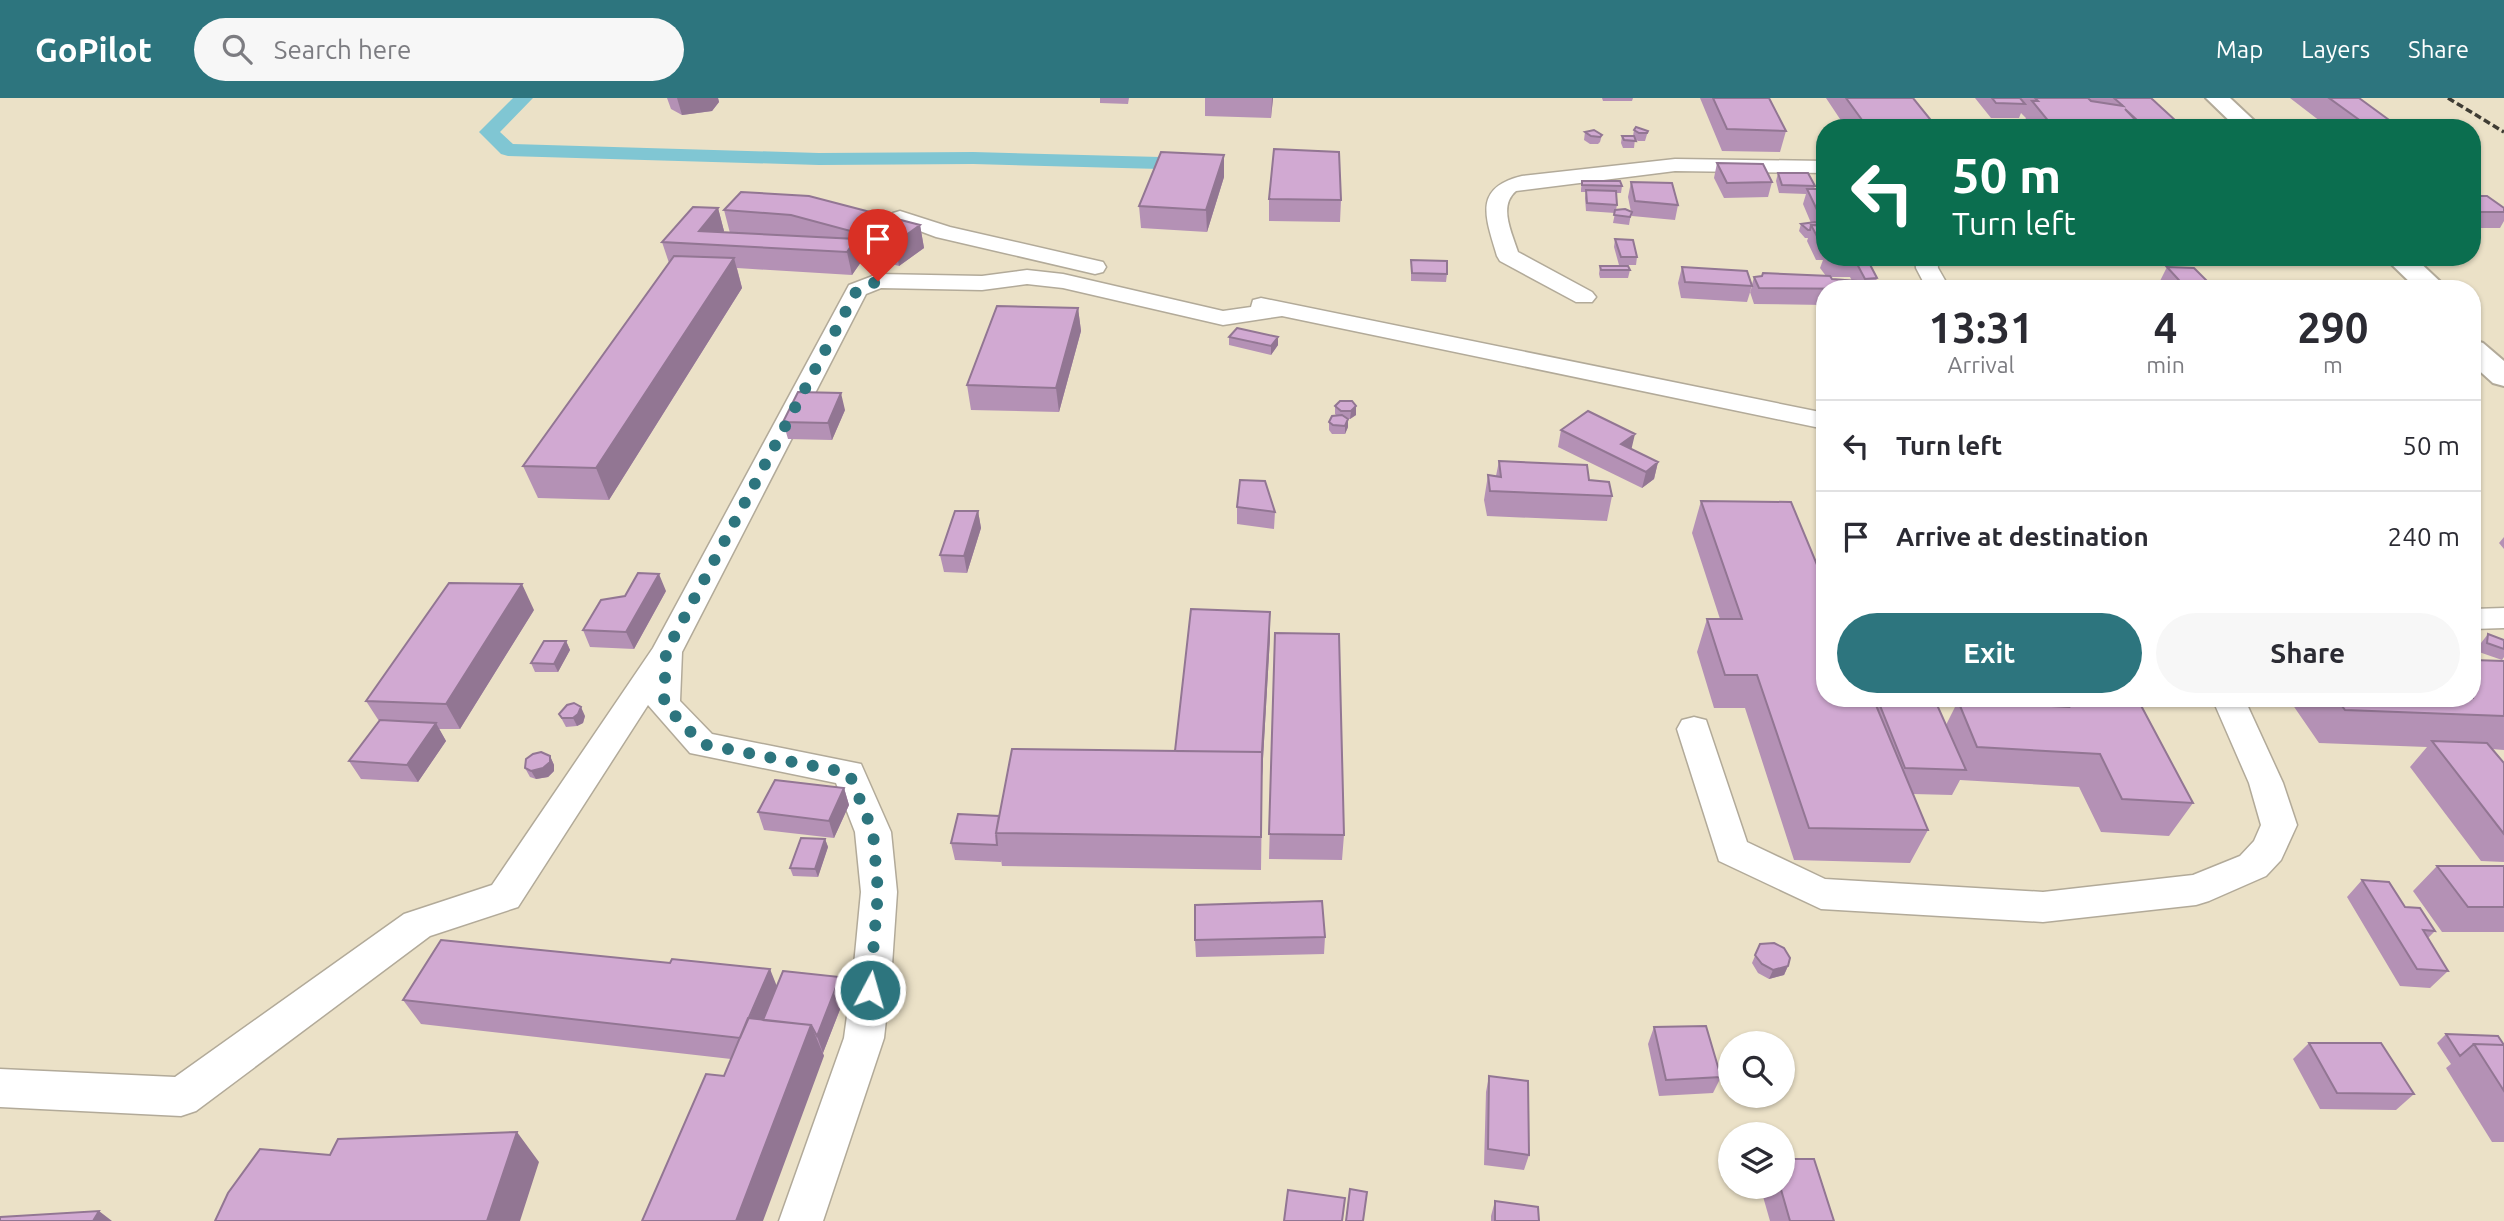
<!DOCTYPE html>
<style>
:root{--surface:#fff;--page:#f7f7f7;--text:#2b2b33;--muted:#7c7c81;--line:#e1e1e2;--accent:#2d757e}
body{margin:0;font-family:Ubuntu,sans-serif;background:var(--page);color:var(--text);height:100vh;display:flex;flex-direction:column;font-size:26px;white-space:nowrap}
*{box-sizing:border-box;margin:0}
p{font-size:23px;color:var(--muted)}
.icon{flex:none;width:38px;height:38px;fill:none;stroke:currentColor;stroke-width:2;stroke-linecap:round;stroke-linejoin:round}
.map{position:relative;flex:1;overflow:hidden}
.drawer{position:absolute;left:1816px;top:182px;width:665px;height:427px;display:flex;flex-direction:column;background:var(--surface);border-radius:28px;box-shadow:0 2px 5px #0004}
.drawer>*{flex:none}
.banner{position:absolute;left:1816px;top:21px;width:665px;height:147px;border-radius:28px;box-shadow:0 2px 5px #0004;background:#0b6e4f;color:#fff;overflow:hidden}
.tools{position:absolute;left:1718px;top:933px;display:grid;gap:14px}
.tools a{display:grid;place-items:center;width:77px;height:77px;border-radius:50%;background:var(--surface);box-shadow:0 2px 5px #0004;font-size:35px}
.pin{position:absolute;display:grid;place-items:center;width:60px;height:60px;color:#fff;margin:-72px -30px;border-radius:50% 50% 50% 0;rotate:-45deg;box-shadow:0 0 7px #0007}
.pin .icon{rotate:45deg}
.me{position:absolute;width:77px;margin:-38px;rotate:6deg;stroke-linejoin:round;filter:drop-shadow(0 0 5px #0008)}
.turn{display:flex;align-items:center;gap:24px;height:147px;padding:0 21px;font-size:32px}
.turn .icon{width:91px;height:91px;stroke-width:2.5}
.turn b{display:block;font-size:49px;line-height:60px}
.eta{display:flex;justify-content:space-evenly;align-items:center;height:119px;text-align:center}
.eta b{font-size:42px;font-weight:600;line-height:49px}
.primary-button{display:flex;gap:14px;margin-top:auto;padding:14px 21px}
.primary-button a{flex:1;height:80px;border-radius:42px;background:var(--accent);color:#fff;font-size:28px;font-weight:600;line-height:80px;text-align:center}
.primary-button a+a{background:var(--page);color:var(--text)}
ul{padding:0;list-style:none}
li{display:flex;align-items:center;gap:21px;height:91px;padding:0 21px;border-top:2px solid var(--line)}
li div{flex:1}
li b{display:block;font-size:26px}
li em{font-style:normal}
header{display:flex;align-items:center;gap:42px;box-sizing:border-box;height:98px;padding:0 35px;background:var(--accent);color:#fff}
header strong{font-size:33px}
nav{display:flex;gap:38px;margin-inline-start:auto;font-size:24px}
.search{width:490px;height:63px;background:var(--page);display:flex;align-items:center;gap:18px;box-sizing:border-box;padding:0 24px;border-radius:38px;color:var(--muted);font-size:26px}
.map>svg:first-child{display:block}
.built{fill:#ebe1c7;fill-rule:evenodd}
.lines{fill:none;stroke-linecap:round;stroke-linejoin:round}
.canal{fill:#80c6d3;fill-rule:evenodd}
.minor-casing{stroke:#b2aa99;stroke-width:3}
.trunk-casing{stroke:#b2aa99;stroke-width:4}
.minor{fill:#fff;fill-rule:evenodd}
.trunk{fill:#fff;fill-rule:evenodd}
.rail{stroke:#3f3c34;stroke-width:3.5;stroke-dasharray:7 3.5;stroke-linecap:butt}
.wall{fill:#b491b5;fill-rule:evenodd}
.shaded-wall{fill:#927693}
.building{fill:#d1a9d2;stroke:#927693;stroke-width:2}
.route{stroke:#2d757e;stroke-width:12;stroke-dasharray:0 21.6}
</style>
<header>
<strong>GoPilot</strong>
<div class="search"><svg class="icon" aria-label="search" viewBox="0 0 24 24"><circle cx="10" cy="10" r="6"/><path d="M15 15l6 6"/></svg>Search here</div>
<nav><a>Map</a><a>Layers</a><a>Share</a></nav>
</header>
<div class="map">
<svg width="2504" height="1123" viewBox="0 0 2504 1123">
<rect width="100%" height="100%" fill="#f5eddb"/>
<!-- built -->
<path class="built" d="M0 0H2504V1123H0ZM1825 30H2473V159H1825ZM1825 191H2473V600H1825ZM1731 945H1783V998H1731ZM1731 1036H1783V1088H1731Z"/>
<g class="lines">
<!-- canal -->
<path class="canal" d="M513 0H533L500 34 513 46 819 55 973 54 1199 60 1206 62 1209 66 1206 70 1199 72 973 66 819 67 508 58 501 56 479 34Z"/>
<defs>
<path id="minor" d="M1675 61 1825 63V75L1675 73 1516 93C1498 108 1512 135 1518 154L1592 194 1596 199 1592 204H1576L1500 163 1497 158C1486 120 1472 90 1522 78Z
M900 113 950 129 1103 164 1106 169 1103 174 1095 176 936 139 893 123 889 119 893 115Z
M1915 159H1937L1938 170 1950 191H1927L1916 170Z
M1027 172 1063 176 1223 213 1251 209 1253 202 1261 200 1825 315V331L1282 218 1223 227 1063 190 1027 186 982 192 881 190 866 196 682 554 680 603 712 636 861 666 891 734 897 794 892 867 884 940 823 1123H779L844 940 854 867 861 794 855 734 836 685 690 655 648 607 518 809 430 838 196 1013 181 1018 0 1009V971L175 979 404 816 492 787 653 550 849 187 878 176 982 178Z
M2504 510V530L2473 531V511Z
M2212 600H2244L2283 685 2297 727 2281 762 2266 778 2209 803 2196 807 2043 824 1821 811 1719 763 1677 631 1682 622 1694 619 1706 622 1747 744 1825 781 2043 794 2193 777 2240 758 2254 743 2261 727 2249 685Z"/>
<path id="trunk" d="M2206 0H2230L2262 30H2237Z
M2384 159H2414L2448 191H2417Z
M2473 242 2483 245 2504 263V288L2493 285 2473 267Z"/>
</defs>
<!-- minor casing -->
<use href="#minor" class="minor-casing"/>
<!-- trunk casing -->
<use href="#trunk" class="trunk-casing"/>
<!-- minor -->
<use href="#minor" class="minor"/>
<!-- trunk -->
<use href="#trunk" class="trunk"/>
<!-- rail -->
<path class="rail" d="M2448 0 2504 34"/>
</g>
<!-- wall -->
<path class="wall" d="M667 0H718L719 4 712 13 682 17 671 11Z
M1100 0H1129L1128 6 1100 5Z
M1205 0H1273L1271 20 1205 18Z
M1602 0H1633L1632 3H1603Z
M1700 0H1769L1786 33 1780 54 1722 53Z
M1826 0H1913L1934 26 1933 30H1846Z
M1975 0H2151L2176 23 2173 30H2029L2024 24 2026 20 2021 15 2019 20H1991Z
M2290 0H2359L2400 30H2329Z
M1634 32 1648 33 1645 43H1638L1635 41 1634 50H1623L1621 45 1622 38H1633Z
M1585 34 1602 37 1600 44 1598 46H1590L1584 42Z
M1224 57V79L1207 134 1141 130 1139 108Z
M1717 65 1772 84 1768 99 1724 100 1714 80Z
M1778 75 1815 88 1814 91H1825V159H1866L1877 180 1874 191H1825V207L1754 206 1750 194 1754 179 1826 178 1820 170 1823 162H1816L1807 143 1808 140H1805L1799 133 1801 126 1811 125 1803 106 1806 96 1779 95 1776 83ZM1831 179H1850L1852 183 1832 181Z
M1582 83 1622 88 1621 95H1616L1617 107 1616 112 1631 114 1628 99 1631 84 1678 107 1675 122 1632 118 1631 116 1629 127 1613 125 1615 115 1586 113 1585 100 1586 94H1581V91Z
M741 94 809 98 920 127 924 150 899 168 859 157 861 164 852 177 737 170 742 190 609 402 538 400 523 368 669 165 662 144 693 109 718 110 724 133 723 134 730 135 724 112Z
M2473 98 2504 110V123L2500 130H2473Z
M1269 101 1341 102 1340 124 1269 123Z
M1615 141 1637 159 1636 167H1619L1614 149Z
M1411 162 1447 176 1446 184 1411 183Z
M1600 168 1630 172 1628 180H1600L1599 176Z
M1682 169 1752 188 1747 204 1681 200 1678 185Z
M2167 169 2215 191H2164L2159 185Z
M1078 210 1081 233 1059 314 971 312 967 287Z
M1229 239 1278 247 1271 257 1229 247Z
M1335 308H1356V317L1350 321H1348V329L1345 336H1332L1329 332V324L1337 318 1335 316Z
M845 312 832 342 788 341 783 324Z
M1561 332 1632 351 1658 364 1654 381 1642 390 1558 349Z
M1499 363 1589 382 1612 398 1607 423 1487 418 1484 402 1488 377 1496 378Z
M1701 403 1825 600H1934L1946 627 1958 603 2034 607 2031 600H2137L2193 705 2169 738 2101 734 2079 689 1960 682 1952 697 1913 696 1928 732 1910 765 1794 762 1745 610H1714L1697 554 1707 521H1720L1692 435Z
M1237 409 1275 414 1274 431 1237 426Z
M978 413 981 430 967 475 944 474 940 457Z
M2504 439V451L2499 445Z
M666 493 634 551 590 549 583 532Z
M534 512 460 631H439L446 643 418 684 361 681 349 663 379 623 366 603Z
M1275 535 1344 737 1342 762 1269 761Z
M2488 536 2504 542V559L2502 562 2479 554 2481 545Z
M1270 539 1262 678 1261 772 1002 768 1001 762V764L955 762 951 745 999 718 1175 653Z
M566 543 570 552 558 574H535L531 565Z
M2504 563V652L2492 651 2504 665V764L2481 763 2410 669 2427 649 2319 645 2288 600H2473Z
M559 616 585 618 583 625 577 628 566 629Z
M550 658 554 667V673L548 679 536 681 530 679 525 670Z
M844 690 849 707 834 740 764 732 758 714Z
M825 741 828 749 818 779 793 778 790 770Z
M2437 768H2504V834H2442L2413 793Z
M2362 782 2405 809 2435 833 2428 840 2448 873 2430 890 2400 888 2347 799Z
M1325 839 1324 856 1196 859 1195 842Z
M1760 846 1788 868 1784 877 1769 881 1758 875 1752 865Z
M840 879 846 896 823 955 824 958 724 978 731 961 421 926 403 902 777 888Z
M1654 929 1721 979 1713 995 1659 998 1648 946Z
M2446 936 2504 947V1044H2492L2446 970 2451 966 2437 945Z
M2309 945 2414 996 2396 1012 2320 1011 2293 961Z
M1489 978 1529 1057 1524 1072 1484 1067 1486 994Z
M1760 1088H1783L1834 1123H1770Z
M1495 1103 1539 1123H1491V1118Z"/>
<!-- shaded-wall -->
<path class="shaded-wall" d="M677 0H718L719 4 712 13 682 17Z
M1272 0H1273L1271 20Z
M1224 57V79L1207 134 1206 112Z
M718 110 724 133 713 147 699 133Z
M920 127 924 150 899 168 895 145Z
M856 141 861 164 852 177 847 154Z
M734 160 742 190 609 402 596 370Z
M1078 210 1081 233 1059 314 1056 290Z
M1278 239V247L1271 257V248Z
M841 295 845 312 832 342 828 325Z
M1356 308V317L1350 321 1351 313Z
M1348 321V329L1345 336V328Z
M1635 336 1631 353 1621 346Z
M1658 364 1654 381 1642 390 1646 374Z
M978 413 981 430 967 475 964 458Z
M659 476 666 493 634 551 626 534Z
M522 486 534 512 460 631 446 606Z
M1270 514V539L1262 678 1261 772 1262 657Z
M566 543 570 552 558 574 554 566Z
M581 609 585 618 583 625 577 628 573 620Z
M436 625 446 643 418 684 407 667Z
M550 658 554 667V673L548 679 536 681 531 673Z
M844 690 849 707 834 740 829 723Z
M825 741 828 749 818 779 815 771Z
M1788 868 1784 877 1769 881 1773 872Z
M770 871 780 896 765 933 741 940Z
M840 879 846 896 823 955 817 938Z
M811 927 824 958 763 1123H736Z
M517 1034 539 1064 520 1123H487Z
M99 1113 112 1123H93Z"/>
<!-- building -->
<path class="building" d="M1713 0H1769L1786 33 1727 31Z
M1846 0H1913L1934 26H1865Z
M1992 0H2020L2025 6 1996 5Z
M2035 0H2088L2091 3 2123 8 2114 0H2151L2176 23H2138L2125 11 2143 30H2054L2032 3H2038Z
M2329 0H2359L2400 30H2375L2370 26H2365Z
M1636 29 1648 33 1647 35H1639L1634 32Z
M1594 32 1602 37 1600 39 1591 38 1585 34Z
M1622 38H1634L1636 43 1624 42Z
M1274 51 1339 54 1341 102 1269 101Z
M1161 54 1224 57 1206 112 1139 108Z
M1717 65 1763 66 1772 84 1727 85Z
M1778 75H1808L1815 88 1782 87Z
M1582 83H1620L1622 88 1582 87Z
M1631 84 1672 85 1678 107 1635 103Z
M1807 91H1825V117L1819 116Z
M1586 92 1616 93 1617 107 1587 105Z
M741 94 809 98 920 127 895 145 791 117 724 112Z
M2473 98H2487L2504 110V114H2473Z
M693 109 718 110 699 133 856 141 847 154 662 144Z
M1625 111 1632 114 1630 119 1614 117 1615 112Z
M1815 124 1820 127H1811L1810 132H1808L1801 126Z
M1811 127 1825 128V146H1821Z
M1615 141 1633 142 1637 159H1621Z
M674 158 734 160 596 370 523 368Z
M1829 159H1866L1877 180 1865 181 1856 164H1832Z
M1411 162 1447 163V176L1412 175Z
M1600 168H1628L1630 172H1601Z
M1682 169 1747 173 1752 188 1685 184Z
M2167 169 2194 170 2215 191H2187Z
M1763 175 1830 178 1832 181 1870 184 1873 191 1759 190 1754 179 1762 178Z
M997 208 1078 210 1056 290 967 287Z
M1237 230 1278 239 1271 248 1229 239Z
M798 294 841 295 828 325 783 324Z
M1340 303H1352L1356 308 1351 313H1341L1335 308Z
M1588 313 1635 336 1621 346 1658 364 1646 374 1561 332Z
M1342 317 1348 321 1345 328 1333 327 1329 324 1332 318Z
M1499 363 1587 367 1589 382 1609 384 1612 398 1490 393 1488 377 1501 379Z
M1240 382 1265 383 1275 414 1237 409Z
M1701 403 1791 404 1825 486V600H1873L1928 732 1809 730 1757 577H1725L1707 521H1742Z
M955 413H978L964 458 940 457Z
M638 475 659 476 626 534 583 532 601 502 625 498Z
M449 485 522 486 446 606 366 603Z
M1191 511 1270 514 1262 654 1175 653Z
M1275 535 1339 536 1344 737 1269 736Z
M2488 536 2504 542V551L2487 545Z
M544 543H566L554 566 531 565Z
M2473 562 2504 563V618L2345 612 2336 600H2473Z
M1877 600H1934L1966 672 1905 670Z
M2065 600H2137L2193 705 2122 701 2100 656 1977 649 1958 603 2069 609Z
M574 605 581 609 578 616 573 620H562L559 616 567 607Z
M380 622 436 625 407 667 349 663Z
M2432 643 2487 645 2504 665V736Z
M1012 651 1262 654 1261 739 996 735Z
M541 654 550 658V664L543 670 531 673 525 670 526 661 533 656Z
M775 682 844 690 829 723 758 714Z
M958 716 999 718 996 735 997 747 951 745Z
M801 740 825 741 815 771 790 770Z
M2437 768H2504V809H2468Z
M2362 782 2389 784 2405 809 2420 810 2435 833 2423 832 2448 873 2417 871Z
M1322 803 1325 839 1195 842V807Z
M441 842 670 865 672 861 770 871 740 940 403 902Z
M1774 845 1784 850 1790 860 1788 868 1773 872 1762 866 1755 857 1760 846Z
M783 873 840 879 817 938 811 927 763 922Z
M748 920 811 927 736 1123H642L706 976 724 978Z
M1706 928 1721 979 1666 982 1654 929Z
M2446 936 2498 938 2504 947 2474 946 2460 958Z
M2309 945H2381L2414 996 2337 995Z
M2474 946 2504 947V993Z
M1489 978 1528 983 1529 1057 1488 1051Z
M517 1034 487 1123H215L228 1095 260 1051 330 1057 338 1041Z
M1783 1061H1814L1834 1123H1790L1780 1088H1783Z
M1350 1091 1367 1094 1363 1123H1346Z
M1288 1092 1345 1100 1342 1123H1284Z
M1495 1103 1538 1109 1539 1123H1495Z
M99 1113 93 1123H0V1119Z"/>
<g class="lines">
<!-- route -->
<path class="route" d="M870 892 878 794 873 734 849 675 702 646 664 606 666 554 857 192 878 183"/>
</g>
</svg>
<div class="tools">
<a><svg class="icon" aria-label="search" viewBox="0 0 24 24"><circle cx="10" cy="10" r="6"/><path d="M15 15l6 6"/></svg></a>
<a><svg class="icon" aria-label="layers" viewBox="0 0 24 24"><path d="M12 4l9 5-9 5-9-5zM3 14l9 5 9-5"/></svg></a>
</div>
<div class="pin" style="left:878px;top:183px;background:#d93025"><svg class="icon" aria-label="arrive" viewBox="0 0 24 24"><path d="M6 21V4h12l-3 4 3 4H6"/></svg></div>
<svg class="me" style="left:870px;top:892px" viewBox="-20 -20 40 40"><circle r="17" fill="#2d757e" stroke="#fff" stroke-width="3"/><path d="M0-11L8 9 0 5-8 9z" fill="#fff"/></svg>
<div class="banner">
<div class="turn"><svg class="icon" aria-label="left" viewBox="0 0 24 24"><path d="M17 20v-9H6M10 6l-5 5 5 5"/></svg><div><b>50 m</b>Turn left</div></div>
</div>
<section class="drawer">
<div class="eta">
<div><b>13:31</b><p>Arrival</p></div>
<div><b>4</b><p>min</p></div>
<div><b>290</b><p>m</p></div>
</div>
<ul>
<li><svg class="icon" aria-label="left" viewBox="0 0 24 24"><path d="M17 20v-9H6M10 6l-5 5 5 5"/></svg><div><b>Turn left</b></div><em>50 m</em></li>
<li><svg class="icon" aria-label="arrive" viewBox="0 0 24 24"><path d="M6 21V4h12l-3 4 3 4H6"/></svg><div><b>Arrive at destination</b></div><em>240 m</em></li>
</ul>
<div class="primary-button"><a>Exit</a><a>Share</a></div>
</section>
</div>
